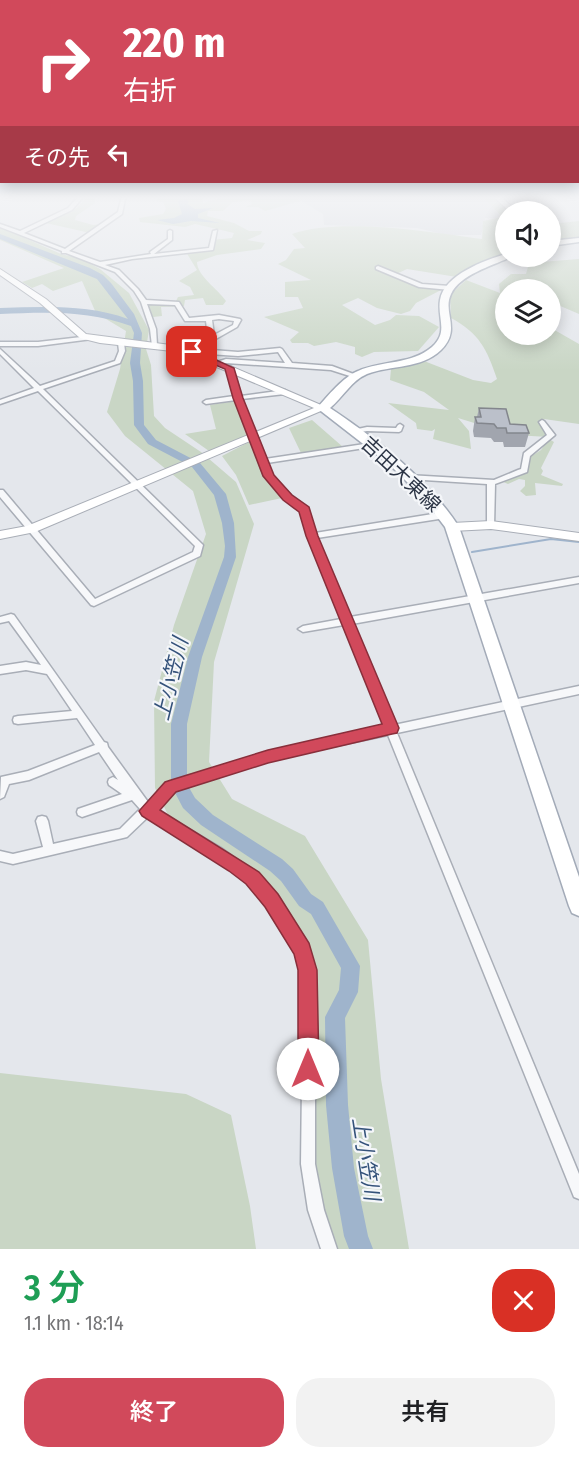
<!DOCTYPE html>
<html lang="ja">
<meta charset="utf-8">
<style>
:root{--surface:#fff;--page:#f2f2f2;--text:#202124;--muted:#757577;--accent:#d1495b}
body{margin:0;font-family:"Fira Sans Condensed","Noto Sans JP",sans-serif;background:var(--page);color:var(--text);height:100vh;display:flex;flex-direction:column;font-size:22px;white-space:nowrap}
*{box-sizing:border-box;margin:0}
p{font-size:20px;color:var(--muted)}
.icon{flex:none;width:33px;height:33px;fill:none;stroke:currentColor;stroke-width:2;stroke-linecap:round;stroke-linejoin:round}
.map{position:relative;height:1249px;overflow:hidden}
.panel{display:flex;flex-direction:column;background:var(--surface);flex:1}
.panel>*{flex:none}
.banner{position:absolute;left:0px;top:0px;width:579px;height:183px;box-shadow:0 3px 15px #0003;background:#d1495b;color:#fff;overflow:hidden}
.controls{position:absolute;left:495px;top:201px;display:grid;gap:12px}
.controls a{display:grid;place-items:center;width:66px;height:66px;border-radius:50%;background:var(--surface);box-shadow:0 3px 15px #0003;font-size:30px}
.pin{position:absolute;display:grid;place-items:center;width:51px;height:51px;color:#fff;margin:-26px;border-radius:12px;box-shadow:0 3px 9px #0006}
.me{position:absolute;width:66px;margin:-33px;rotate:0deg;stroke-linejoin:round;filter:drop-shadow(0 0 4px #0008)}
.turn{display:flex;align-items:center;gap:21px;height:126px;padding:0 24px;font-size:27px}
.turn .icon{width:78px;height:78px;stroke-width:2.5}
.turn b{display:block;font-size:42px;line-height:51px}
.then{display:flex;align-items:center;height:57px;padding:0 24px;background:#0003;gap:12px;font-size:22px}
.round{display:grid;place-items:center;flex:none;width:63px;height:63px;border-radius:24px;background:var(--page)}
.overview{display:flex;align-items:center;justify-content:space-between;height:102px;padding:0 24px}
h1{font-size:36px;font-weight:600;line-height:45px;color:#1e9e55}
.cta{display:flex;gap:12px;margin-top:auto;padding:12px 24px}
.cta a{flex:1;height:69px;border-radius:24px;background:var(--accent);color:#fff;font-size:24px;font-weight:600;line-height:69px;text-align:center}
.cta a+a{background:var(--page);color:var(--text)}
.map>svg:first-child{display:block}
.built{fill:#d2d6de}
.green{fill:#c9d6c5}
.water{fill:#9fb4cc}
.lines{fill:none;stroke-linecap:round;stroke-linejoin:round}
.stream{stroke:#9fb4cc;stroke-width:2}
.river{fill:#9fb4cc;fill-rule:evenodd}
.street-casing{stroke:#a9aeb7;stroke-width:3}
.secondary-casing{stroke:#a9aeb7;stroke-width:2}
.primary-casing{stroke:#a3abb8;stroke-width:3}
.street{fill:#f7f8fa;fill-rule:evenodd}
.secondary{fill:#fff;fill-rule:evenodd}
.primary{fill:#fff;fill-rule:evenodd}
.wall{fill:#a1a5ae}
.building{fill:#bbc0ca;stroke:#83868d;stroke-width:1.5}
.route{fill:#d1495b;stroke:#882f3b;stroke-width:1.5}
.labels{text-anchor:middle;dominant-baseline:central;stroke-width:4.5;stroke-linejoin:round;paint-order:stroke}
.street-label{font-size:20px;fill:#2b3445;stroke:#f4f6f9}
.water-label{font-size:21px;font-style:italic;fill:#34527a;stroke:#f4f6f9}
</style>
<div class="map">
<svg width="579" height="1249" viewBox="0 0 579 1249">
<rect width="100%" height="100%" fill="#e4e7ec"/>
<!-- built -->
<path class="built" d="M483 196 503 219 485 218 481 235H446L417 228 324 225 323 214 295 197Z"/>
<!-- green -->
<path class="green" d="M87 196H95V203L76 216 75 220 93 225 103 224 90 233 46 223 77 208Z
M161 196 171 199 190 196 202 198 203 203 229 196H295L300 201 265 211 258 207H246L252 204 251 200 233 202 223 211H208L207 216 234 223 249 231H262L261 234 247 240 265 243 261 249 217 255 197 262C197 276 218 289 226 301L223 305H206L203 298 185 300 184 306 161 307 162 316 153 317 148 307 151 303H175L178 297 194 295 190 287 179 281 197 270 186 252 209 249 212 240 232 238 234 233 195 224 185 227 140 222 139 218 163 214 166 209 163 202 156 201Z
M482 196H492L511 211 506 212 505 253 457 277 407 269 392 276 437 287 441 290 416 303 410 311 401 314 377 308 358 298 342 305 375 325 390 320 396 315 419 316 439 327 418 351 374 352 362 357 355 354V347L336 342 314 346 308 343H292L290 340 299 332 264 317 303 308 298 297H285V282L311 280 278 264 286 260 294 249 305 248 292 234C339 217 432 232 482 239L483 221 502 217Z
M579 221V238L556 241 551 238V224Z
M0 227 61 254 82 259 100 269 129 293 149 330 146 349 151 365 154 416 165 428 201 452 236 482 254 524 214 662 209 762 232 799 305 836 368 940 381 1079 409 1249H330L316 1210 309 958 260 885 168 815 155 788 154 701 174 625 206 534 193 491 125 436 107 412 120 369 126 331 96 313 82 281 53 291 42 284 32 288 22 282 64 268 0 240Z
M579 259V314L551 302 550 290H506V334H550L551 328 579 344V424L544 419 549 437 513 435 458 418 469 431 471 449 433 439 435 429 432 431 417 429 416 423 388 403 449 410 424 392 390 380 391 369 424 361 473 380 491 383 497 379C487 349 479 333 451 318L450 295 466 280 500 293 499 284 511 274H526L529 263Z
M236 401 251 435 209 451 185 434 216 429 210 405Z
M312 420 343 447 301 453 289 428Z
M549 439 554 442 541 468 543 471 541 475 563 484 562 486 535 483 536 495 526 496 520 491 525 486V480L519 479 508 484 501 481C517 475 529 476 530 457L541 450Z
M251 441C258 464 266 480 282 498L249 505 236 475 222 456Z
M0 1073 186 1094 231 1115 250 1206 256 1249H0Z"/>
<!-- water -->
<path class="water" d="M186 199 189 202 187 204 195 209 213 208 198 214V218L220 223 191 221 173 224 157 220 174 218 182 214 178 201Z"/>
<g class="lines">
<!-- stream -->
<path class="stream" d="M472 552 551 539 579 542"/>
<!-- river -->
<path class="river" d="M0 234 90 268 103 275 111 283 134 314 142 333 140 363 143 381 144 425 156 440 200 463 226 494 234 523 236 557 202 657 187 724V784L195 798 213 815 282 859 293 869 311 894 323 902 360 966 358 992 345 1018 348 1105 354 1168 368 1236 373 1249H349L344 1236 332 1168 326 1105 325 1017 339 990 341 968 311 914 299 906 281 881 270 871 201 825 183 808 171 785V724L188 657 224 557 225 546 222 523 214 495 192 467 148 444 134 425 133 381 130 363 134 333 131 326C88 310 45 312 0 314V308C43 307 87 304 128 319L97 279 0 239Z"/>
<defs>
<path id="street" d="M79 196H84L72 210 24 233 65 249 118 212 121 199 123 196H128L125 199 122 214 69 251 100 262 151 254 150 252 168 239V231L170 230 172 231V240L154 254 209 248 213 231 217 230 213 250 132 259 105 265 119 270 138 289 146 300 179 302 189 318 219 315 240 319 241 320 237 327 214 340 215 345 212 350 238 352 280 348 282 349 292 363 332 366 359 376 356 378 331 370 226 363 217 364V362L226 359 285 363 278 352 238 356 209 354 206 358H202L201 357 209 345 206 321H185L175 305 147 304 156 329 157 345 152 346 150 329 141 302 134 291 115 272 66 253H62V251L0 227V224L20 231 68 208ZM219 319 234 321 233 325 214 335 212 320Z
M378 266 422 284 450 286 453 288 450 290 419 287 376 269V267Z
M90 336 92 337V339L38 346H0V342H38Z
M121 341 124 343 125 351 120 363 43 389 203 545 200 556 94 606 91 605 0 497V490H3L95 599 193 552 195 546 38 391 0 404V400L34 388 0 354V349L40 386 115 361 119 351 118 343Z
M230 366 233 368 241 396 285 390 288 392 285 394 242 399 265 459 371 443 375 445 371 447 267 463 271 475 291 495 308 508 315 533 445 512 449 515 445 518 317 538 350 617 579 577V583L352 624 394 725 579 686V694L397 733 579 1174V1199L574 1197 572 1192 388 735 268 760 175 791 155 809 221 848 257 874 276 896 308 950 313 970 315 1002V1164L324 1210 337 1249H321L308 1210 301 1164 303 1002 301 970 296 952 268 904 249 882 213 856 148 817 127 837 123 838 13 864 0 861V851L13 854 43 847 36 821 38 817 42 816 46 817 48 821 53 844 120 829 140 809 132 800 82 817 78 815 77 812 78 809 122 794 109 785 108 782 109 779 113 777 118 780 99 752 29 780 9 784 4 797 0 799 1 777 28 771 95 745 77 718 18 724 14 723 13 720 14 717 18 716 72 711 47 674 26 670 0 674V666L26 662 41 665 9 621 0 623V617L11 614 14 615 104 742 107 743 108 747 148 802 167 784 171 782 268 752 385 727 344 625 303 632 298 629 303 626 341 619 308 536 301 511 285 499 264 476 236 400 206 404 203 402 206 400 234 396 227 368Z
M542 420 544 421 555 435 530 456 527 472 495 484 494 527 491 528 487 525V484L408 479 404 477 408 475 494 480 518 470 521 469 524 453 547 435 539 422Z
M400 424 403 426 401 431 399 432 367 431 355 433 352 431 353 430 367 427 396 428 398 425Z"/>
<path id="secondary" d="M493 196H500L518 212H510Z
M0 269 46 299 86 334 186 347 328 408 35 532 0 539V531L27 526 314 408 181 352 100 343 80 338 40 303 0 275Z
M491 521 579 533V541L491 529 452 531 446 527 452 523Z"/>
<path id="primary" d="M579 238V242L550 246V241Z
M506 254V256L509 258C491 266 460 275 451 294 442 313 462 329 441 350 422 369 391 365 367 374 352 380 343 397 330 408 378 440 427 478 459 527L579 877V916L572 913 569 906 445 527 423 498 389 464 317 408C328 396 343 377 358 371 382 360 411 365 432 347 449 332 437 318 440 300 444 275 485 260 506 254Z"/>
</defs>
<!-- street casing -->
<use href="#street" class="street-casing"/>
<!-- secondary casing -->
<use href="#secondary" class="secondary-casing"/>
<!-- primary casing -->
<use href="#primary" class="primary-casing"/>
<!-- street -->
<use href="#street" class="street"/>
<!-- secondary -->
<use href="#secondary" class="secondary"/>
<!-- primary -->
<use href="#primary" class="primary"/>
</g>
<!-- wall -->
<path class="wall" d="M479 408 529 433 525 447H504L503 442H494L491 438 474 437 473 431 475 417H477Z"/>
<!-- building -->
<path class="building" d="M479 408 506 409 510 424 526 425 529 433H507L506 428H497L494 424 477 423 475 417H481Z"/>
<!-- sky -->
<linearGradient id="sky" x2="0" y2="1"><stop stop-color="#8bb4dd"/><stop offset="0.53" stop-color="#f3f4f6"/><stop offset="1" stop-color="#f3f4f6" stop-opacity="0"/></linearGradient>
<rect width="579" height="371" fill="url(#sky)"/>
<!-- route -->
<path class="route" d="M192 349 234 368 243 398 274 475 292 495 309 507 318 536 399 728 397 733 392 734 268 763 176 792 160 810 259 872 278 894 309 943 317 970 319 1069 316 1076 308 1079 301 1076 298 1069V970L294 954 265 907 246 884 229 871 142 816 139 811 165 782 171 780 268 750 382 724 306 536 299 512 283 500 263 476 233 398 225 369 189 354 188 352Z"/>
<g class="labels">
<!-- street labels -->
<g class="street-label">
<text transform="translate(401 474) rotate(43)">吉田大東線</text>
</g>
<!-- water labels -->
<g class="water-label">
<text transform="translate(171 679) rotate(-76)">上小笠川</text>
<text transform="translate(366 1159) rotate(81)">上小笠川</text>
</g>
</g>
</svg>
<div class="controls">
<a><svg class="icon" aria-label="sound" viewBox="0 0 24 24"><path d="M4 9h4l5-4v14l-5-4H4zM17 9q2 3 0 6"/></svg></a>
<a><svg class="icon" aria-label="layers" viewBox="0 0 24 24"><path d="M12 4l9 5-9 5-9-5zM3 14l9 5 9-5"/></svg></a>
</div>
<div class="pin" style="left:192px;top:352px;background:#d93025"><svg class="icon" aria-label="arrive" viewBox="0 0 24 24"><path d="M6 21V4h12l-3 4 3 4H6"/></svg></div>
<svg class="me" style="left:308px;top:1069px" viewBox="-20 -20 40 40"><circle r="19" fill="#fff"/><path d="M0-13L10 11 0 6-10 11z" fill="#d1495b"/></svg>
<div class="banner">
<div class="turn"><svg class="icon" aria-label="right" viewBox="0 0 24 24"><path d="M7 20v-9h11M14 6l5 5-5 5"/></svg><div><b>220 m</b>右折</div></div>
<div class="then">その先<svg class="icon" aria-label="left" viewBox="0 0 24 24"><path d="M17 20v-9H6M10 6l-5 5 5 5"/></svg></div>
</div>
</div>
<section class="panel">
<div class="overview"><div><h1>3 分</h1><p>1.1 km · 18:14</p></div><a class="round" style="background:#d93025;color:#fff"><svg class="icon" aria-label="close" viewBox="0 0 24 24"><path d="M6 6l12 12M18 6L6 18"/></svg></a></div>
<div class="cta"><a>終了</a><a>共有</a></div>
</section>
